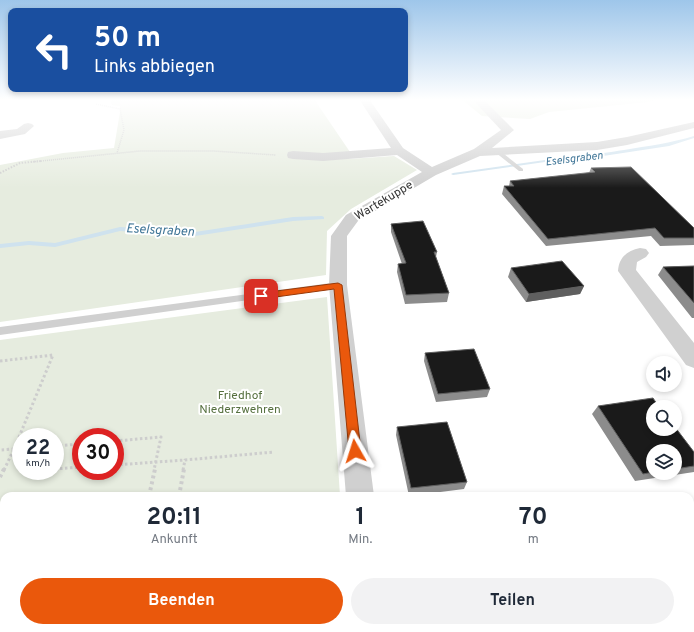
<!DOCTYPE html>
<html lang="de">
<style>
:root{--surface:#fff;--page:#f2f2f3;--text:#1f2937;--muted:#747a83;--accent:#ea580c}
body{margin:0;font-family:Overpass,sans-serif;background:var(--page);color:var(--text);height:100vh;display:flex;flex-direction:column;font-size:15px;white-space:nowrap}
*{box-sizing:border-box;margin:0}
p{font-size:13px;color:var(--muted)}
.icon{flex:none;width:22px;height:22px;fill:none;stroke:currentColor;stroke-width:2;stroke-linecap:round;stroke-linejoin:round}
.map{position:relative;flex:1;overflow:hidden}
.side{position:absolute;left:0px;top:492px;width:694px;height:140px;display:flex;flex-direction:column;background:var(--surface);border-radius:12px 12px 0 0;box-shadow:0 2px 6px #0003}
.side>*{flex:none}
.guide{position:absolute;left:8px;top:8px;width:400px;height:84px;border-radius:8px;box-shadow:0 2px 6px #0003;background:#1a4fa0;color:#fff;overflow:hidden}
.tools{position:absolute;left:646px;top:356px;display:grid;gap:8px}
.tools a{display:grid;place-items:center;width:36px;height:36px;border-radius:50%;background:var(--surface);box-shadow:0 2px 6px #0003;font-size:20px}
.speed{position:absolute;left:12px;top:428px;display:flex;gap:8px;font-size:20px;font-weight:700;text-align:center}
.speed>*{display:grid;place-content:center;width:52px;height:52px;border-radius:50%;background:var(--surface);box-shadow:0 2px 6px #0003;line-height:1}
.speed small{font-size:10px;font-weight:400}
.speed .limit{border:6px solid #d22;background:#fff;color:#111}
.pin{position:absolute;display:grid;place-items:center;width:34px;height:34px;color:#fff;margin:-17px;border-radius:8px;box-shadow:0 2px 6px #0006}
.me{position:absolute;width:44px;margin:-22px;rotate:354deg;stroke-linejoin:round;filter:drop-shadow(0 0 3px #0008)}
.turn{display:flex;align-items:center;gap:14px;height:84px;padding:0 20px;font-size:18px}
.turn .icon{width:52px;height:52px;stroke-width:2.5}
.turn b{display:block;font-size:28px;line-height:34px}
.eta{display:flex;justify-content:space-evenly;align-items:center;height:68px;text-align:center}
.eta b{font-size:24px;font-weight:700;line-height:28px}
.action{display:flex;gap:8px;margin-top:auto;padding:8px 20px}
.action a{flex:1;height:46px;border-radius:24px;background:var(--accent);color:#fff;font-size:16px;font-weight:700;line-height:46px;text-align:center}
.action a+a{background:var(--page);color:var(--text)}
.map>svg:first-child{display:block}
.green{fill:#e6ecdf;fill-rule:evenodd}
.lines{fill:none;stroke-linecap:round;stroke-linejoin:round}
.stream{fill:#cfe2ee;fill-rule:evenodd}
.path-far3{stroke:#cdcdcd;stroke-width:1.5;stroke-dasharray:1 1;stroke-linecap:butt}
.path-far2{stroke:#cdcdcd;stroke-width:2;stroke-dasharray:1.5 1.5;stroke-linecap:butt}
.path-far1{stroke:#cdcdcd;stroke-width:3;stroke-dasharray:2.5 2.5;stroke-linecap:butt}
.path{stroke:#cdcdcd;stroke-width:4;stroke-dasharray:3 3;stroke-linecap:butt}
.lane{fill:#d0d0d0;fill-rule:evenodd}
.street{fill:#d0d0d0;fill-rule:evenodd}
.wall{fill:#8c8c8c;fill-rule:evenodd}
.shaded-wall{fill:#5f5f5f}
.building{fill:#1a1a1a;stroke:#5f5f5f}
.route{fill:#ea580c;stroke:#983908}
.labels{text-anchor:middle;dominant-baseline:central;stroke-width:4;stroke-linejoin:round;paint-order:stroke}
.far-water-label{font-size:11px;font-style:italic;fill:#3f7597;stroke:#fff}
.street-label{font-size:12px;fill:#333;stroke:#fff}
.park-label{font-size:12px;fill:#56703f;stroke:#fff}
.water-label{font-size:13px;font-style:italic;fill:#3f7597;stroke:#fff}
</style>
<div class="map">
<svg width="694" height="632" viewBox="0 0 694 632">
<rect width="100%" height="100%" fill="#fff"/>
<!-- green -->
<path class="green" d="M110 99H314L350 152 349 159 394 156 417 170 351 209 327 231 326 275 0 322V165L63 153 114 148 120 112V106L112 105Z
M461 99H657L648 102 549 112 530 119 482 116Z
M327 297 340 496H4V628H348V632H0V340ZM21 437H55V471H21ZM81 437H115V471H81Z"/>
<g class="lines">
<!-- stream -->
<path class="stream" d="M694 136V138L669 146 603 156 580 157 453 175 451 174 453 173 580 155C595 155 609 152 624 150 648 146 671 143 694 136Z
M322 216 324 217V219L293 221 195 236 120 231 55 247 29 245 0 248V244L29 241 55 243 120 227 195 232 293 217Z"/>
<!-- path-far3 -->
<path class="path-far3" d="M96 104 120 109 124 130 117 153
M31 162 140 151H213L276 155"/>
<!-- path-far2 -->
<path class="path-far2" d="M0 173 20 163 41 161"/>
<!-- path-far1 -->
<path class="path-far1" d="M0 361 53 355 14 449 0 450
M115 441 161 437 154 470
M55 446 81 444
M115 465 185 460
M55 469 81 467
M4 470 14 449H21
M183 470 185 460 274 452"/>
<!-- path -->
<path class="path" d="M55 469H60
M0 477 4 469
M149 496 155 469
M179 496 184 469
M121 628V632
M301 628V632
M156 632 157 628"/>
<!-- lane -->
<path class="lane" d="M495 150H499L523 169V171H519L495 152Z
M338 282 341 283 343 285 341 287 0 335V327Z"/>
<!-- street -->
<path class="street" d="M359 99H369L403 148 432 167 474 149 501 130 472 99H483L514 130 492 148 597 142 627 137 694 122V128L627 145 597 150 480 156 436 175 358 221 347 236V285L374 496H346L329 285 331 236 346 215 422 172 397 155 323 161 293 159 288 158 287 155 288 152 293 151 323 153 391 148Z
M28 123 32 124 34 126 25 134 0 139V131L17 129 24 124Z
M640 248 646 249 649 253 646 257 637 262 636 270 694 343V368L686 365 618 271C619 257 627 251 640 248Z
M357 628H391L392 632H358Z"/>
</g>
<!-- wall -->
<path class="wall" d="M591 168 694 228V245L660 246 651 236 546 246 502 194 504 186H509L510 181 589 173Z
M391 224 437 252 436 257 449 293 447 302 405 304 397 272 398 264H402L391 232Z
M694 266V318H692L658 275 663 267Z
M511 268 584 286 580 294 526 302 508 277Z
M425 353 490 389 487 397 436 402 424 361Z
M598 406 694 452V472L635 481 592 414ZM653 451H675V473H653Z
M397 427 467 482 464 489 409 496 396 435Z
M690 508H694V572L690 566Z
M458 628H536L537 630 534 632H459Z"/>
<!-- shaded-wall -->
<path class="shaded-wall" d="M584 286 580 294 526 302 529 294Z"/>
<!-- building -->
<path class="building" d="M631 167 694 228V238H664L655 228 548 239 504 186H514L510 181 595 172 591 168Z
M423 221 437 252H434L449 293 406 295 398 264 406 263 391 224Z
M562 261 584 286 529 294 511 268Z
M694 266V303L663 267Z
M474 349 490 389 438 394 425 353Z
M653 398 659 407H653V429H675V427L694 452V466L675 469V451H653V472L643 474 598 406Z
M447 422 467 482 411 488 397 427Z
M690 508H694V543L690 538Z
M463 628H536L537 630 519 632H464Z"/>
<!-- sky -->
<linearGradient id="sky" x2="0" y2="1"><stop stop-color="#9ec6ea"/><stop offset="0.53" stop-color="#fff"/><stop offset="1" stop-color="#fff" stop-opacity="0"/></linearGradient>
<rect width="694" height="188" fill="url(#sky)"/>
<!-- route -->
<path class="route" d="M338 283 342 285 361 451 359 455 355 456 351 455 349 451 334 289 261 299 257 296 261 293Z"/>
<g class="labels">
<!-- far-water labels -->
<g class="far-water-label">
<text transform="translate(574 159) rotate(-7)">Eselsgraben</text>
</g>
<!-- street labels -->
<g class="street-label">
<text transform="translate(384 201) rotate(-31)">Wartekuppe</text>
</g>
<!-- park labels -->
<g class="park-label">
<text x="240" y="396">Friedhof<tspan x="240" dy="14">Niederzwehren</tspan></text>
</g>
<!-- water labels -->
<g class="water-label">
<text transform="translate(160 231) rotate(3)">Eselsgraben</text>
</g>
</g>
</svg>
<div class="tools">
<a><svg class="icon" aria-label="sound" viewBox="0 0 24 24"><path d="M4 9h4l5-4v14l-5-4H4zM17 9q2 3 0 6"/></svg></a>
<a><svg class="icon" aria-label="search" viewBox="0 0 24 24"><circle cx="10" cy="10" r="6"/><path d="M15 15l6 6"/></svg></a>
<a><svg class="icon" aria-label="layers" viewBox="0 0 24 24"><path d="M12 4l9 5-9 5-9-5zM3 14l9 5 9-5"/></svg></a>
</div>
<div class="speed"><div>22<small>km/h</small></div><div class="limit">30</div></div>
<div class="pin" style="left:261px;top:296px;background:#d93025"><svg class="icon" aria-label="arrive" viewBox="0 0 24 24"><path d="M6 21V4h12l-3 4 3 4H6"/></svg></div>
<svg class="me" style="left:355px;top:451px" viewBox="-20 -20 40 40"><path d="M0-17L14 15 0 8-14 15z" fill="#ea580c" stroke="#fff" stroke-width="4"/></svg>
<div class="guide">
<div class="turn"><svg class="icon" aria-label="left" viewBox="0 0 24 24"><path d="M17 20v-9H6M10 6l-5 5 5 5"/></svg><div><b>50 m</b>Links abbiegen</div></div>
</div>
<section class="side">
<div class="eta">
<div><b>20:11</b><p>Ankunft</p></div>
<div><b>1</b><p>Min.</p></div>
<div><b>70</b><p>m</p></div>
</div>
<div class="action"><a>Beenden</a><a>Teilen</a></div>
</section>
</div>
